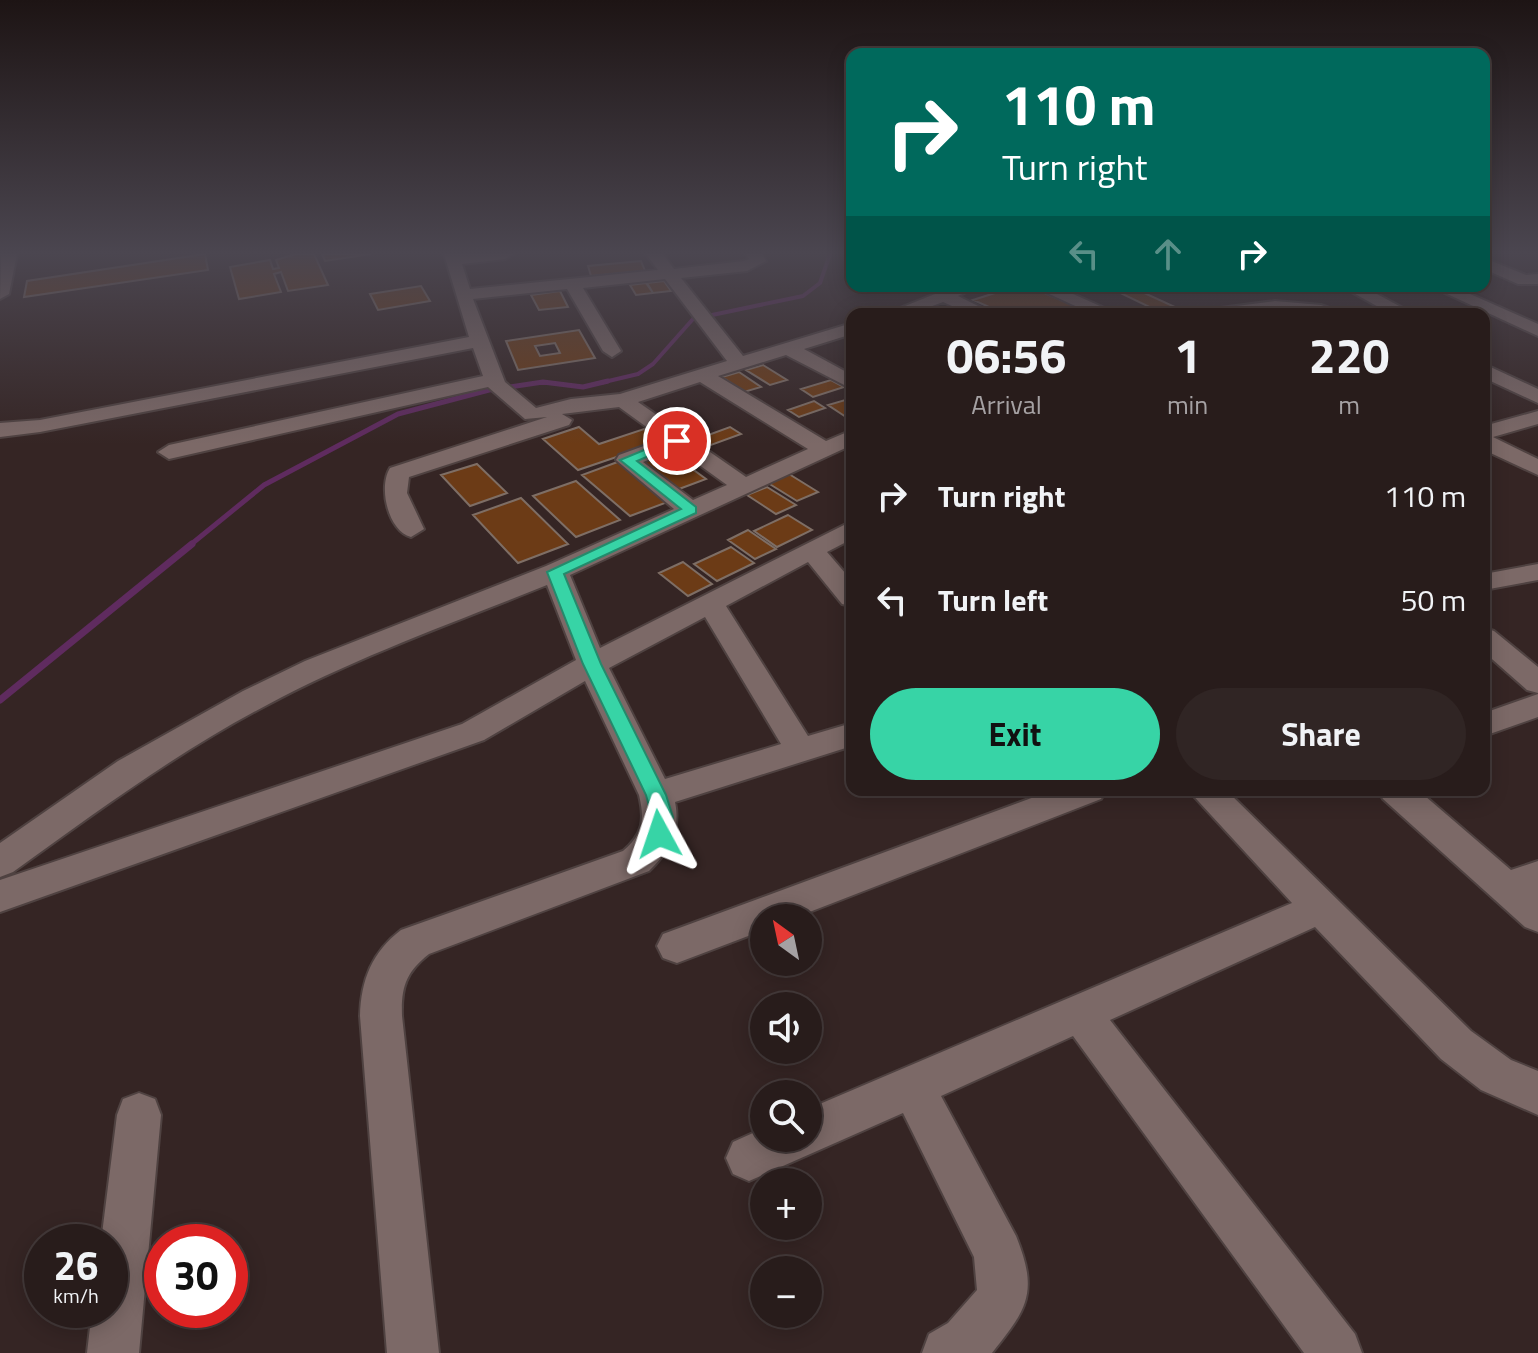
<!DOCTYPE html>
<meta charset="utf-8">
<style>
:root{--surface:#281c1b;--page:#302524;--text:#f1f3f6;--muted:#a5a1a3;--line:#443a3a;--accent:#37d4a6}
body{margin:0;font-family:"Titillium Web",sans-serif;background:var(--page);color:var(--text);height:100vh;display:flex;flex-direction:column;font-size:30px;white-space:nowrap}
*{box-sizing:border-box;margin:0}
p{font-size:26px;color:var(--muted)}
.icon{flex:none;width:44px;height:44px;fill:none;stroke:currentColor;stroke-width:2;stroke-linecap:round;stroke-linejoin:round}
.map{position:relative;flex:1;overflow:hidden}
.sheet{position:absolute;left:846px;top:308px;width:644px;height:488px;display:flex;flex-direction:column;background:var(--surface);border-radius:16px;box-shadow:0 4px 20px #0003,0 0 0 2px var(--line)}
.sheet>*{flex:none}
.banner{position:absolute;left:846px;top:48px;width:644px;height:244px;border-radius:16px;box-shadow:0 4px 20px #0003,0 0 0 2px var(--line);background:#00695c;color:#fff;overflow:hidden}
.needle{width:52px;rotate:327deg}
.tools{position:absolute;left:750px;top:904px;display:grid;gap:16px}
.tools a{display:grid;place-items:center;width:72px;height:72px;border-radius:50%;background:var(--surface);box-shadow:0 4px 20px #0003,0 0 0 2px var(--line);font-size:40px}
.speed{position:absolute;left:24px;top:1224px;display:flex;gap:16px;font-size:40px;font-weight:700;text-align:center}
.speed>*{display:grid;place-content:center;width:104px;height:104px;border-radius:50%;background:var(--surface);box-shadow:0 4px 20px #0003,0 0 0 2px var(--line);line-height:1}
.speed small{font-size:20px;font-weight:400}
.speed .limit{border:12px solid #d22;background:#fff;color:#111}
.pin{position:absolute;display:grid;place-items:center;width:68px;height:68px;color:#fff;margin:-34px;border:4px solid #fff;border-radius:50%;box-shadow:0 2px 8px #0007}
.me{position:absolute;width:88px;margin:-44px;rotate:355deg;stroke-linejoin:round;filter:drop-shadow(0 0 6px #0008)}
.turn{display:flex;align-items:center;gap:28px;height:168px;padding:0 24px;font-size:36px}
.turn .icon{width:104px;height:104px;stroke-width:2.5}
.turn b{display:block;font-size:56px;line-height:68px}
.lanes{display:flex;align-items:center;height:76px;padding:0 24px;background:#0003;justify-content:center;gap:40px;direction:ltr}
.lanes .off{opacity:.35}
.eta{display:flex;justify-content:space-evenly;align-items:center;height:136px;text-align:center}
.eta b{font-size:48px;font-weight:700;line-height:56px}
.primary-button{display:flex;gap:16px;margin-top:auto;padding:16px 24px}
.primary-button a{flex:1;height:92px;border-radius:48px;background:var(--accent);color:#111;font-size:32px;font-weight:700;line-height:92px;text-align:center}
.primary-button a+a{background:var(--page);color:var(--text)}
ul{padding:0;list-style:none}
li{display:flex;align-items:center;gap:24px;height:104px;padding:0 24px}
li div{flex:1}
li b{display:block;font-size:30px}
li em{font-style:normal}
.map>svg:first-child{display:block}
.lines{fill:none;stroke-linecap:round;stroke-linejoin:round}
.stream-far2{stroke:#5f2b5f;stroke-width:4}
.stream-far1{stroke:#5f2b5f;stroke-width:5}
.stream{stroke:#5f2b5f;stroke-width:7}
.building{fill:#6c3b16;stroke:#7e6e65;stroke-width:2;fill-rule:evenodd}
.minor-casing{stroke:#4f4241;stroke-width:4}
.minor{fill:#7c6967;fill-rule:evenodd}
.route{fill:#37d4a6;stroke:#248a6c;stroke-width:2}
</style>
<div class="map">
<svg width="1538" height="1353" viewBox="0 0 1538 1353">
<rect width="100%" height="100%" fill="#352524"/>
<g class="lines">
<!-- stream-far2 -->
<path class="stream-far2" d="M536 383H551
M600 383 638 374 653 364 693 319 803 296 820 283 830 254"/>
<!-- stream-far1 -->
<path class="stream-far1" d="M189 546 264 485 398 414 489 390 543 382 583 387 608 381"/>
<!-- stream -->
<path class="stream" d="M0 700 192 544"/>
</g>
<!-- building -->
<path class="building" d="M205 254 208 270 24 297 27 281Z
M296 254H314L328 285 288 291 281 272 274 274 281 292 239 299 230 267 270 260 273 269 279 268 276 260Z
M322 254H371L325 261Z
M641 261 645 271 591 276 588 266Z
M664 281 671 291 653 293 647 283Z
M646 283 653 293 636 295 630 285Z
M421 286 430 301 378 310 370 294Z
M1017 286H1028L1085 310 1072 314H1005L973 300Z
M1129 286 1186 312 1164 314 1112 289Z
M560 291 568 307 539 310 531 295Z
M579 330 595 358 518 370 506 341ZM555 343 560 353 540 356 535 346Z
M763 365 787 380 770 385 746 370Z
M739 372 761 387 744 392 722 377Z
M831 380 844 387 813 397 801 389Z
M852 398V418L849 419 828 405Z
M814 401 825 408 799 417 788 410Z
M579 427 599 444 644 429 661 442 578 470 543 439Z
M730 427 741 434 711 445 700 438Z
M669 452 706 479 679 489 643 461Z
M623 460 673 500 630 516 582 475Z
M477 464 507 493 470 506 441 475Z
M789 474 818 492 797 501 768 483Z
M576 481 620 520 576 537 533 496Z
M767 487 796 505 776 514 747 495Z
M521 498 568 544 518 563 473 515Z
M788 515 812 530 777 547 754 531Z
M748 530 776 549 755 559 728 540Z
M731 547 754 563 717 581 694 564Z
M683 562 712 584 688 596 659 573Z"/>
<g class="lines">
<defs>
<path id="minor" d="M1 254H17L9 294 0 299Z
M444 254H513L505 259 462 264 470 289 658 270 646 254H663L674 269 744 261 749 259 746 254H762L766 261 747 271 681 278 743 356 852 323V334L804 349 852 375V389L786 355 718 376 826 441 852 430V445L570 575 600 648 852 521V539L827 552 852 581V606L842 604 808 562 726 606 808 736 852 723V746L675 802C681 830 669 852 649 871L429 954C406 972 401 987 402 1016L439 1353H387L360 1016C361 980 372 952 401 930L623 851C643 834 645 820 639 795L585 681 484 740 0 912V880L462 724 576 660 547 585C453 623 356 657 267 705 177 752 95 813 13 872L0 877V843L118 761 243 691 305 661 546 566 674 509 616 460 619 455 663 439 619 407 562 414 572 420 569 425 409 477 407 493 424 529 411 537C388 531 378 487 390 468L547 417 525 419 488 387 169 459 158 452 169 445 483 376 473 348 40 432 0 437V423L40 420 469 337ZM665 279 727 361 620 394 571 399 536 408 505 382 473 299 567 289 603 351 612 357 621 351 583 288ZM700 382 808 449 746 477 638 402ZM677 449 727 485 693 500 643 462ZM705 617 781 744 665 779 609 668Z
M1484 258 1526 275 1538 274V284H1518L1484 269Z
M955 286H979L958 296 994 314H970L943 302 911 314H885Z
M1032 286H1055L1109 310 1105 314H1079L1084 310Z
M1341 286H1362L1414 314H1391Z
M1430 286H1452L1538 324V336Z
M1275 301 1321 305 1346 314H1204L1213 309Z
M1484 364 1538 389V403L1484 378Z
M1538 411V424L1493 437 1538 459V475L1484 450V426Z
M1538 564V580L1484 590V574Z
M1484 628 1494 631 1538 667V693L1527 690 1484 652Z
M1538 694V717L1484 736V713Z
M1053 790H1106L1101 799 794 918H764V930L677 963 663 958 657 946 663 934Z
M1188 790H1226L1471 1031 1511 1060 1538 1071V1115L1481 1090 1441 1059 1315 927 1110 1020 1355 1334 1362 1353H1304L1073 1036 941 1096 1016 1236C1039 1293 1027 1309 992 1353H922L929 1334 948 1323 977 1290 974 1257 903 1113 749 1181 733 1174 726 1158 733 1142 764 1128V1138H808V1109L1292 903Z
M1378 790H1418L1511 870 1538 861V932L1525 927 1383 799Z
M139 1093 155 1099 161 1115 139 1353H87L92 1310H110V1242H101L117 1115 123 1099Z"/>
</defs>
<!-- minor casing -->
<use href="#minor" class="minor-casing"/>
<!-- minor -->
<use href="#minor" class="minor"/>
</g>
<!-- sky -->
<linearGradient id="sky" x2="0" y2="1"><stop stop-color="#1d1414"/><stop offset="0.57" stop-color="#4b4650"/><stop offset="1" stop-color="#4b4650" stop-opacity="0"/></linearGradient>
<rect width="1538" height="444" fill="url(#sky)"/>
<!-- route -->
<path class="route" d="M673 438 684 441 637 461 696 507V513L564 574 601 664 666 795 673 817 667 840 659 842 649 834 652 817 646 795 583 664 547 572 681 509 620 460Z"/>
</svg>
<div class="tools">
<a><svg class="needle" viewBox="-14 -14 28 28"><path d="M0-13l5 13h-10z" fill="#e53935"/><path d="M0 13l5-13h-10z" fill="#a5a1a3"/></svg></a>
<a><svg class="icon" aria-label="sound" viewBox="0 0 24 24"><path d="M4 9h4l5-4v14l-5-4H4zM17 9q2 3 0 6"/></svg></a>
<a><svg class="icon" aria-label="search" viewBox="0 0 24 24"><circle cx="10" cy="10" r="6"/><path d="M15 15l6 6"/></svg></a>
<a>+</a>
<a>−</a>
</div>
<div class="speed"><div>26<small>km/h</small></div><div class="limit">30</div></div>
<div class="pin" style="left:677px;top:441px;background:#d93025"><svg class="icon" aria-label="arrive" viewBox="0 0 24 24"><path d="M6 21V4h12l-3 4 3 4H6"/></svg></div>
<svg class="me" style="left:659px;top:834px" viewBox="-20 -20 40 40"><path d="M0-17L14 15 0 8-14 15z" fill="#37d4a6" stroke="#fff" stroke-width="4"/></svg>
<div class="banner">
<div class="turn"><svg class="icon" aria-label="right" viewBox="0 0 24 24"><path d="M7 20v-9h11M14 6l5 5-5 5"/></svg><div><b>110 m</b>Turn right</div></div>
<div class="lanes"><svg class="icon off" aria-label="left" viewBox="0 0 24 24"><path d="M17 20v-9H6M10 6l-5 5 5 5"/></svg><svg class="icon off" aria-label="ahead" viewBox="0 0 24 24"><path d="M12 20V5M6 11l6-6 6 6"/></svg><svg class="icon" aria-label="right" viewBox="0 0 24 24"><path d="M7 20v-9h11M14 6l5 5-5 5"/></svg></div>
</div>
<section class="sheet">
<div class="eta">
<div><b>06:56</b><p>Arrival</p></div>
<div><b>1</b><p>min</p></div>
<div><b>220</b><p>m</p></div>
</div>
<ul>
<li><svg class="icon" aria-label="right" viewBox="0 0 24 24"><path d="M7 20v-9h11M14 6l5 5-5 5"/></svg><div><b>Turn right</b></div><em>110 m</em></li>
<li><svg class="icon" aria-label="left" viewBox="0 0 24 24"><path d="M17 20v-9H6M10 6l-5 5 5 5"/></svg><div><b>Turn left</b></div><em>50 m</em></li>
</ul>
<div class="primary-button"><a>Exit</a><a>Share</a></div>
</section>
</div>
